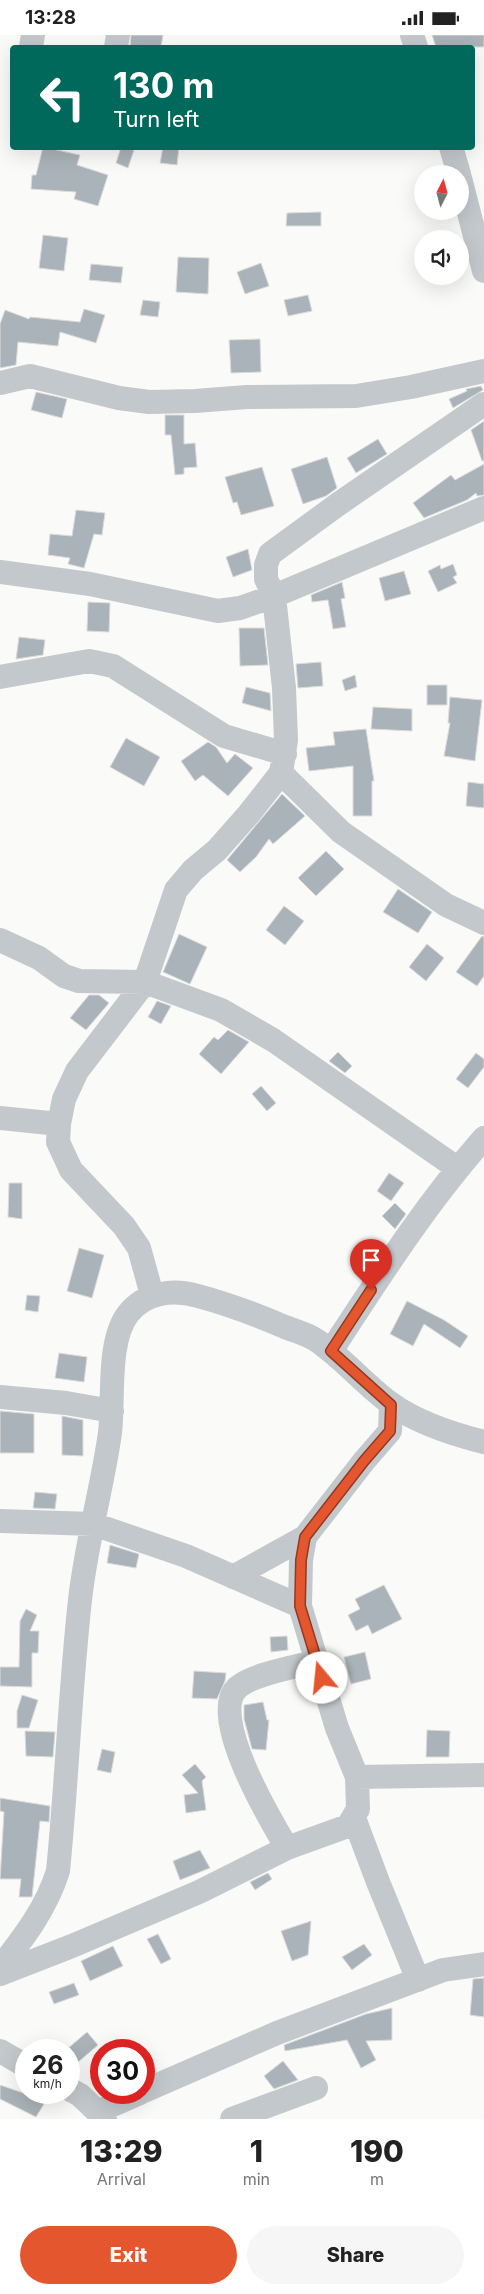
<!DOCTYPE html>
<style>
:root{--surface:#fff;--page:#f6f6f6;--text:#222;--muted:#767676;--accent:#e4572e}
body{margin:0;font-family:Inter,sans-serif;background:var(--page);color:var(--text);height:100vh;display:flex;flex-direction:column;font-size:19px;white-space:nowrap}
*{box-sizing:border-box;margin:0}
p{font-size:16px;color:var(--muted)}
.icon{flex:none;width:28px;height:28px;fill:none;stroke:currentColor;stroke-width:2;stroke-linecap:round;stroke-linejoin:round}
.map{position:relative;height:2084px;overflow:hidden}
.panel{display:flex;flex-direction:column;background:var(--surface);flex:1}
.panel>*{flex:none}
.guide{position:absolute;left:10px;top:10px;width:465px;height:105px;border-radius:5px;box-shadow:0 5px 20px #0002;background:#00695c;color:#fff;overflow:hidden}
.needle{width:32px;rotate:6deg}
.fabs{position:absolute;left:414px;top:130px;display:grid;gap:10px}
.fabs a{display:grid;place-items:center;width:55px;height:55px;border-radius:50%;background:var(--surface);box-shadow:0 5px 20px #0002;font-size:25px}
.speed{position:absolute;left:15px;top:2004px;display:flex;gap:10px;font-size:25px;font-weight:700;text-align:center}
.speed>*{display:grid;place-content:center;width:65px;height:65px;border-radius:50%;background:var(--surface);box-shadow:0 5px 20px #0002;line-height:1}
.speed small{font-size:12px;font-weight:400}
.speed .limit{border:8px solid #d22;background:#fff;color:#111}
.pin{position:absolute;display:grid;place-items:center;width:42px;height:42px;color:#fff;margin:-51px -21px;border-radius:50% 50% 50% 0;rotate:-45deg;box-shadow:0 0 5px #0007}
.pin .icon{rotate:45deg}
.me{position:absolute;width:55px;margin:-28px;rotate:343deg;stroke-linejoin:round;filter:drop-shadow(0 0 4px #0008)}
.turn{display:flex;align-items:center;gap:18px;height:105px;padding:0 20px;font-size:22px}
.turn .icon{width:65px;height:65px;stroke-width:2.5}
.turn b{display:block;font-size:35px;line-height:42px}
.eta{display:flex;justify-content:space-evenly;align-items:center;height:85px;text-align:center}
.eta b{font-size:30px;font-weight:800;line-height:35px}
.action{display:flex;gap:10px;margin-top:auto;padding:10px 20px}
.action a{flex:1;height:58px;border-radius:30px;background:var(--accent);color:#fff;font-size:20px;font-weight:800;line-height:58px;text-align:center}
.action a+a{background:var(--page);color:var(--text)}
.status{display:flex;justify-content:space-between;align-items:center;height:35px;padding:0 25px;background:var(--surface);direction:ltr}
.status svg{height:14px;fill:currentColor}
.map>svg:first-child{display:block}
.building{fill:#aab3b9;stroke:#dcdcda}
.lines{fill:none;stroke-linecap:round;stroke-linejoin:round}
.minor{stroke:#c3c8cc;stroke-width:24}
.route-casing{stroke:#94391e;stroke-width:12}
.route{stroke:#e4572e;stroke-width:9}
</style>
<div class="status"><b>13:28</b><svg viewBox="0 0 49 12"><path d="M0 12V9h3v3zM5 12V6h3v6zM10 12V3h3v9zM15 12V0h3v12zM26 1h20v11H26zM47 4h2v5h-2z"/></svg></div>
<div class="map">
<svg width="484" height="2084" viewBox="0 0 484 2084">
<rect width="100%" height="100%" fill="#fafaf8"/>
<!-- building -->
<path class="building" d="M131 0H163L161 12H130Z
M432 0H484V12H436Z
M43 112 80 120 77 130 108 140 98 171 74 164 76 157 31 154 32 140H36Z
M121 112H135L128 133 116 128Z
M163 112H179L177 130 160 128Z
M321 177V191H286L287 178Z
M43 200 68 203 64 236 39 233Z
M178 222 209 223 208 259 176 257Z
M261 228 269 251 245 259 237 237Z
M91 229 123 232 121 248 89 245Z
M308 260 312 276 288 281 284 265Z
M143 265 160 267 158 282 140 280Z
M84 274 105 280 96 308 60 297 58 311 18 307 16 330 0 333V289L5 275 29 284 30 282 80 287Z
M260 304 261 337 231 338 229 305Z
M481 351 483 355 453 373 449 364 467 356 466 354Z
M36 357 67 364 62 383 31 375Z
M165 380H184V409L195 408 197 432 184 433V439L175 440 171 400H165Z
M484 386V426H482L471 395Z
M378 404 387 419 356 438 347 423Z
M327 422 337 453 326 461 303 469 291 434Z
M484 429V460L477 461 476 458 467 465 424 483 413 468 451 440 455 445Z
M262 432 274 471 241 480 237 467 233 468 225 442Z
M76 475 105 478 102 500 94 499 84 533 68 529 70 523 48 520 50 499 72 501Z
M248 514 252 535 233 542 226 522Z
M453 529 457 540 453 542 457 548 438 557 428 536 440 530 441 534Z
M404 536 411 559 385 566 379 543Z
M342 547 345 563 341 564 346 592 333 594 328 565 312 567 311 560Z
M88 567 110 568 109 597 87 596Z
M239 593H264L268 630 240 631Z
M19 602 45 605 43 620 16 624Z
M321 627 323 651 298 653 296 629Z
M355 640 357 652 345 656 342 645Z
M427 650H447V670H427Z
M246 652 270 658 271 676 242 668Z
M450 662 482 665 475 726 444 721 450 688H448Z
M373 672 412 674V696L371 694Z
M366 694 374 746H372V781H353V731L309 736 306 713 335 710 333 697Z
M126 703 160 722 144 751 110 732Z
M208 707 216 712 227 728 235 719 253 733 228 761 203 740 195 746 181 726Z
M468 747 484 749V773L466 771Z
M282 759 305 781 273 809 269 804 256 822 240 837 227 825Z
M326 816 344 834 316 861 298 843Z
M398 854 432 877 418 898 383 877Z
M284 871 304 886 285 910 266 895Z
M179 899 207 912 190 949 163 937Z
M482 901 484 902V941L477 951 456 937Z
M427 909 444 923 426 946 409 932Z
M89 960H99L109 968 86 995 70 983Z
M157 966 171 971 161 989 148 982Z
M228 995 249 1007 221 1039 199 1019 214 1002 218 1005Z
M338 1017 352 1031 345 1038 329 1026Z
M476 1018 484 1024V1032L468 1053 456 1044Z
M261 1051 276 1068 267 1076 252 1059Z
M389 1138 404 1148 391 1166 377 1156Z
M9 1148H22V1184L8 1182Z
M395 1168 406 1179 395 1194 382 1181Z
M79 1213 104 1220 92 1263 67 1256Z
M27 1260 40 1261 38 1277 25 1275Z
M407 1266 444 1285 468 1301 460 1313 424 1289 413 1311 390 1299Z
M59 1318 87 1322 84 1347 55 1343Z
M0 1376 34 1379V1418H0Z
M62 1381 83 1385V1421L62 1420Z
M35 1457 57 1459 55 1474 33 1473Z
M110 1510 139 1519 136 1533 107 1528Z
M384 1550 402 1584 372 1599 368 1590 356 1596 348 1580 360 1574 355 1564Z
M26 1574 37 1580 30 1596H39L38 1618H32V1652L0 1651V1632H19L20 1586Z
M287 1601 288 1615 271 1617 270 1602Z
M365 1617 371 1644 351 1649 344 1622Z
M194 1636 226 1638 225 1646 217 1664 192 1663Z
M22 1660 38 1665 29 1693H17V1676Z
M263 1667 267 1685H269L266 1715 252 1714 244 1684V1670Z
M427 1695 450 1696 449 1722H426Z
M25 1696 55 1697 53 1722 26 1721Z
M102 1714 115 1717 111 1738 97 1735Z
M195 1729 206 1742 202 1746 206 1775 186 1778 184 1760 198 1758 182 1740Z
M0 1763 50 1771 49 1787 40 1786 32 1862H19L21 1844H0L4 1777 0 1776Z
M200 1815 210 1833 180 1845 173 1826Z
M268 1838 272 1844 255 1855 250 1847Z
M311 1886 308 1920 292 1926 281 1896Z
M158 1899 171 1924 161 1929 147 1904Z
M364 1909 372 1920 352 1935 342 1922Z
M113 1911 123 1931 90 1946 81 1926Z
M484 1943V1982L470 1980 473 1944Z
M74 1948 79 1960 54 1969 49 1957Z
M392 1973V2005L366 2006 376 2025 361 2033 347 2005 285 2016 284 2010 366 1979Z
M87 1997 98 2010 77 2028 69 2018V2015H66Z
M283 2026 298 2045 274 2054 264 2041Z
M0 2050 32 2061 44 2069 36 2082 0 2064Z"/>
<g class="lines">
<!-- minor -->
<path class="minor" d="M412 0 416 12
M31 12 33 0
M116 12 118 0
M451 112 459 139
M460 143 484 236
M0 348 30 341 119 363 149 367 195 366 247 362 356 361 411 352 484 336
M0 537 90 549 218 576 240 573 274 561 484 473
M0 642 89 626 113 631 224 701 285 719
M281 738 341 797 446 870 484 888
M0 905 39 923 64 941 79 946 145 947 221 975 273 1005 457 1133
M0 1083 59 1089
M152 1260 139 1213 124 1191 71 1135 58 1107 59 1089 64 1064 77 1036 145 947 176 855 193 835 217 815 248 780 281 738 286 705 284 653 274 561 266 544V530L270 519 337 470 484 369
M331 1316C380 1241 425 1170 484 1103
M0 1362 66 1368 112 1376
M0 1486 93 1489 186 1521 300 1571
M233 1542 305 1502
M357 1742 484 1740
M354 1783 378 1847 418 1945
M287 1813C271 1786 208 1681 237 1653 252 1639 296 1632 317 1626
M0 1933C24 1902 46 1874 58 1836 67 1746 70 1655 80 1565 86 1509 102 1454 110 1398 114 1364 107 1306 128 1279 145 1257 173 1254 198 1261 228 1269 257 1280 285 1292 295 1296 307 1299 316 1305 343 1323 364 1349 390 1368 417 1388 452 1399 484 1407
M0 1939 72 1911 199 1857 287 1813 348 1791 358 1774 357 1742 337 1693 300 1571 301 1525 305 1502 364 1426 390 1396 391 1370
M0 2016 26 2031
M69 2054 80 2060 105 2084
M144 2056 277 1998 443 1935 484 1929
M99 2076 140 2058
M232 2084 316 2053"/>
</g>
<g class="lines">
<defs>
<path id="route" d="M322 1643 300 1571 301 1525 305 1502 364 1426 390 1396 391 1370 331 1316 371 1255"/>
</defs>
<!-- route casing -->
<use href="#route" class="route-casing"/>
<!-- route -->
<use href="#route" class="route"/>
</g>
</svg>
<div class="fabs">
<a><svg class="needle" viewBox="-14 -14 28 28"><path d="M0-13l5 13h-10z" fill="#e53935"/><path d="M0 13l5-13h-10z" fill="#767676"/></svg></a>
<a><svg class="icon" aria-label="sound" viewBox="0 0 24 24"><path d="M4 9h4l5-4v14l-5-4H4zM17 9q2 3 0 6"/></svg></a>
</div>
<div class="speed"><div>26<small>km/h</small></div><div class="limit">30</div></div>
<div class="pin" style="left:371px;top:1255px;background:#d93025"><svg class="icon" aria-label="arrive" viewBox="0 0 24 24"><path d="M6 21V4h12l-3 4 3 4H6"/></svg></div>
<svg class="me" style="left:322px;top:1643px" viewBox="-20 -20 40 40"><circle r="19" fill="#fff"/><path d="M0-13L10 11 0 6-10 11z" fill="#e4572e"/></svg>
<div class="guide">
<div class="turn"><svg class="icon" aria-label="left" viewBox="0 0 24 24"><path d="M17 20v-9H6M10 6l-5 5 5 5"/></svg><div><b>130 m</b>Turn left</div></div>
</div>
</div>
<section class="panel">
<div class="eta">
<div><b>13:29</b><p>Arrival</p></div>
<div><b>1</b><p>min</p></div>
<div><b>190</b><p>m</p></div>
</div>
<div class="action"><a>Exit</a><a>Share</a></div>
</section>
